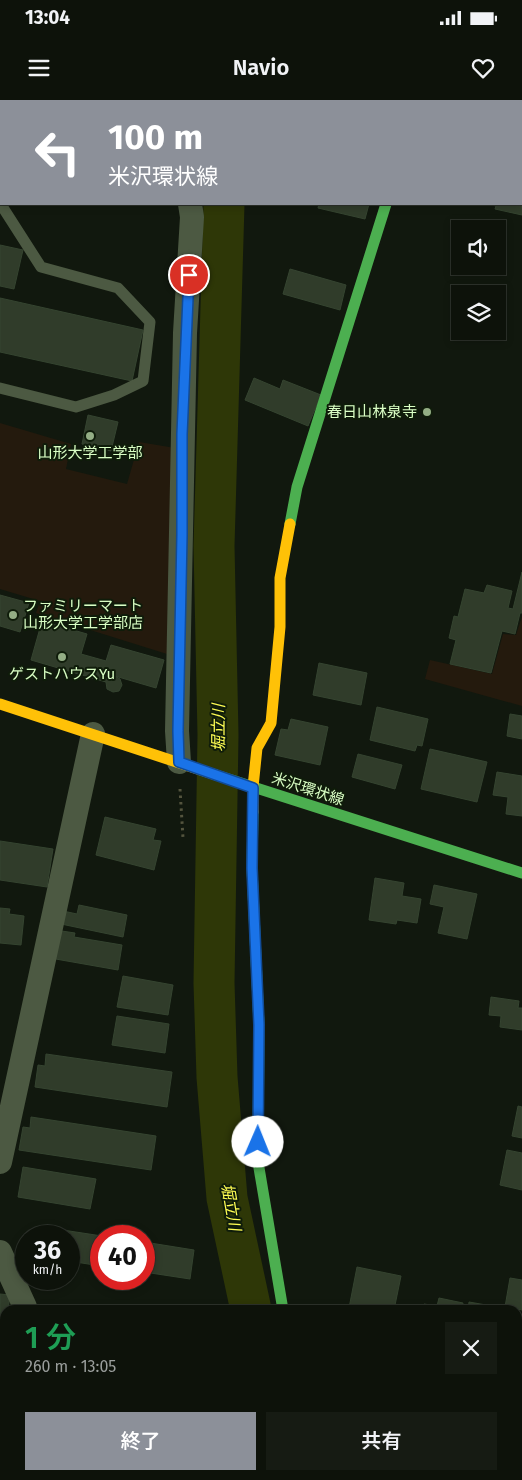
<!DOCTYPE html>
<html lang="ja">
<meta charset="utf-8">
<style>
:root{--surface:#0d120a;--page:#161b13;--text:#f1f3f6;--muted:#9a9e9c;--line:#2d322b;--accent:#8c9099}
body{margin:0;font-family:"Fira Sans","Noto Sans JP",sans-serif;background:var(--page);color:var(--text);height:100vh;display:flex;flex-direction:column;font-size:19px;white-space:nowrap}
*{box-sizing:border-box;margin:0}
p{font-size:16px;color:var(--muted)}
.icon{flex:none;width:28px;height:28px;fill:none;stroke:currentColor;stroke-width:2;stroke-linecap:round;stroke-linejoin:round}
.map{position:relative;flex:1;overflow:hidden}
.sheet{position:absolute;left:0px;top:1205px;width:522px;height:175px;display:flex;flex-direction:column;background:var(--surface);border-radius:15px 15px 0 0;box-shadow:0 2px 8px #0003,0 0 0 1px var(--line)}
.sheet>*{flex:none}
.hud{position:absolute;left:0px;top:0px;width:522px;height:105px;box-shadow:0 2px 8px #0003,0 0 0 1px var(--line);background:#8c9099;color:#fff;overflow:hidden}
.tools{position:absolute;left:451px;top:120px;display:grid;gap:10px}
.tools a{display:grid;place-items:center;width:55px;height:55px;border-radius:0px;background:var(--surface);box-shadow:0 2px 8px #0003,0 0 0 1px var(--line);font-size:25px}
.speed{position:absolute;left:15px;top:1125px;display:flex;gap:10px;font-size:25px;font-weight:700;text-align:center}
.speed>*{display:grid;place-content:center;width:65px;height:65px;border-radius:50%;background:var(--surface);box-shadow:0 2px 8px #0003,0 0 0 1px var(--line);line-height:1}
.speed small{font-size:12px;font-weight:400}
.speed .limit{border:8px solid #d22;background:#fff;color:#111}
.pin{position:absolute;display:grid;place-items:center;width:42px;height:42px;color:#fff;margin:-21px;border:2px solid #fff;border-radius:50%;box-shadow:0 1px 5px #0007}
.me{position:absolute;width:55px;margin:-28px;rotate:1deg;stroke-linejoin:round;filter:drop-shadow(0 0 4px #0008)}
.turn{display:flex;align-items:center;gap:18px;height:105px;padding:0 25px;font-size:22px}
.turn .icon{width:65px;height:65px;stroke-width:2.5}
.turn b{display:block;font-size:35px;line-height:42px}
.round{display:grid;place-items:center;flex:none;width:52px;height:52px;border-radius:0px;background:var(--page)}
.overview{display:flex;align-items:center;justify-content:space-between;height:85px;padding:0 25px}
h1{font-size:30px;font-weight:600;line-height:38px;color:#1e9e55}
.primary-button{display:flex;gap:10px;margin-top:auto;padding:10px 25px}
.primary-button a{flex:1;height:58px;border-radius:0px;background:var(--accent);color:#fff;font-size:20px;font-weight:600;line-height:58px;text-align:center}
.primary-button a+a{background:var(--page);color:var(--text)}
.status{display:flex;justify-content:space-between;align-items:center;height:35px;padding:0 25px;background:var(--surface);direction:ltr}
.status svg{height:14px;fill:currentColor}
header{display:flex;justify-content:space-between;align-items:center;height:65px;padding:0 25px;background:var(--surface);font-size:22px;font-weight:600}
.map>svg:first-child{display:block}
.green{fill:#241a0d}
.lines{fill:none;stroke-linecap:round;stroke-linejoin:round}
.river{stroke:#2e3707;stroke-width:41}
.building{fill:#303c2a;stroke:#354430}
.path{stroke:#54543e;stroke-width:3;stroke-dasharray:2.5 4;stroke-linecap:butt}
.lane{stroke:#4c5942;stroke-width:11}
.street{stroke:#4c5942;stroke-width:24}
.fast{stroke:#4caf50;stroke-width:11}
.slow{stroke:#ffc107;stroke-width:11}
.route-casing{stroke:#114b97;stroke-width:12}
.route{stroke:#1a73e8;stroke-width:9}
.poi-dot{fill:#94ae85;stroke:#0f1c0a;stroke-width:2}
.labels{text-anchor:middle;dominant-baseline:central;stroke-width:4;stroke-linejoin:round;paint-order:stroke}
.poi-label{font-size:15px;fill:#daffc5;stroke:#0f1c0a}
.street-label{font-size:15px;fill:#daffc5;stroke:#0f1c0a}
.water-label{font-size:16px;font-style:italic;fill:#fffe53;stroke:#0f1c0a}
</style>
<div class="status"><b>13:04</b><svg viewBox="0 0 49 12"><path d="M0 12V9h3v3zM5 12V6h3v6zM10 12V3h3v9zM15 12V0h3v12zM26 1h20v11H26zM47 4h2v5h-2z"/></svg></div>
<header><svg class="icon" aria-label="menu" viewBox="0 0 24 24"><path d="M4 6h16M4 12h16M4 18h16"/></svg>Navio<svg class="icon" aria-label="heart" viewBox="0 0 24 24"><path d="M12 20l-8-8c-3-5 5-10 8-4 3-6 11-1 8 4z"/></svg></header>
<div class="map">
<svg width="522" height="1380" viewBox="0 0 522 1380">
<rect width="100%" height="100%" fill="#11180e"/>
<!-- green -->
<path class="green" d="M0 323 71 344 66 369 127 384 139 342 175 348 167 554 36 513 40 501 0 489Z
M522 517V606L425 579 430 560 492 574 503 534 516 535Z"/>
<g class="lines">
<!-- river -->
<path class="river" d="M231 1V0
M224 104 214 446 218 635 214 883 217 977 227 1098 251 1210
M337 1375 342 1380"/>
</g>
<!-- building -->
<path class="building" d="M30 0H114L30 1Z
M521 95 522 115 495 109 496 106 488 104H521Z
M319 104H369L365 119 318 108Z
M0 145 23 150 14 189 0 186Z
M290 169 346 185 340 210 283 194Z
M0 198 143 230 132 281 0 252Z
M254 278 280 289 283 280 321 295 308 326 245 300Z
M88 315 118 322 111 351 82 344Z
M522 472V513H520L515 534 502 531 491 573 450 564 456 540 449 538 454 516 458 517 465 489 484 493 487 485 512 491 508 508 513 509Z
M0 495 29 503 20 532 0 526Z
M42 521 87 534 81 554 106 561 111 545 164 560 156 588 115 576 120 579 122 585 119 591 113 592 107 589 106 582 31 560Z
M319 563 367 573 361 605 313 595Z
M377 607 428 619 422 646 417 645 415 651 370 640Z
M510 614 522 616V639L507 636Z
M291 619 328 627 320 665 275 655 281 629 288 630Z
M430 649 487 662 477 702 421 689Z
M358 654 402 665 395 689 352 677Z
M497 672 522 676V716L506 714 508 697 493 695Z
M105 717 156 729 153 740 161 741 154 770 96 755Z
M0 741 53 749 47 787 0 780Z
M375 778 404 783 402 796 421 799 417 823 397 820 396 824 369 820Z
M434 785 477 794 467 839 438 833 444 807 430 804Z
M79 805 127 815 123 837 61 824 63 811 77 814Z
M0 808 10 809 9 814 24 816 21 845 0 843Z
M55 830 75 833 74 837 122 845 118 870 50 858Z
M123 876 173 885 168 915 117 907Z
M491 897 519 901 518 908H522V930L500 927 501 916 489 915Z
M117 916 169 924 165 953 112 945Z
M46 954 172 972 167 1007 35 987 38 965 45 966Z
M518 1006 522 1007V1038L512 1036Z
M31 1017 156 1036 151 1070 19 1050 23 1027 30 1028Z
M507 1050 522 1053V1090L500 1085Z
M23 1067 96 1079 90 1109 18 1097Z
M43 1127 102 1136 101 1166 69 1161V1136H42Z
M144 1142 194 1150 190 1179 144 1172Z
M357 1167 401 1176 394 1210H359L349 1208Z
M510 1178 522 1180V1210L505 1207Z
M0 1194 10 1195 8 1210H5V1222L0 1221Z
M439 1198 463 1203 462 1210H423L424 1204 437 1206Z
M469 1202 492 1206V1210H468Z
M518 1224 522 1225V1255L518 1254Z
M518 1317 522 1319V1365L518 1364Z
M57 1375H115L114 1380H57Z
M128 1375H173V1380H128Z"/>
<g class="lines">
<!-- path -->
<path class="path" d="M180 689 183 738"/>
<!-- lane -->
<path class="lane" d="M0 103 41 167 118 188 150 222 143 281 114 295 76 307 0 288"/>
<!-- street -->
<path class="street" d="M195 1 196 0
M403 1V0
M179 662 177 631 185 233 192 117 190 104
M0 1062 93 634
M0 1152 25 1207 24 1210
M518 1276 522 1277
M0 1352 5 1353
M406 1375 414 1380
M13 1380V1375"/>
<!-- fast -->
<path class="fast" d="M290 424 297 387 386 104
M216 675 522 773
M253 712 252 768 259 925 258 1062 283 1210"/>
<!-- slow -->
<path class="slow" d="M0 604 216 675
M253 712V687L257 648 271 623 280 527V478L290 424"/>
</g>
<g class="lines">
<defs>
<path id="route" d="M189 175 182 334V435L178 631 179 662 253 688 252 768 259 925 258 1042"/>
</defs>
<!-- route casing -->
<use href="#route" class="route-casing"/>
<!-- route -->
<use href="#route" class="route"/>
</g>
<!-- markers -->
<g class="poi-dot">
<circle cx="427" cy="312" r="5"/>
<circle cx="90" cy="336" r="5"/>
<circle cx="13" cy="515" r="5"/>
<circle cx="62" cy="557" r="5"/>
</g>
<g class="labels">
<!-- poi labels -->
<g class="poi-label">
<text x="417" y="312" text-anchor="end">春日山林泉寺</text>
<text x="90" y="353">山形大学工学部</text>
<text x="23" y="506" text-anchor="start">ファミリーマート<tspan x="23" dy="17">山形大学工学部店</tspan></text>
<text x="62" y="574">ゲストハウスYu</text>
</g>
<!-- street labels -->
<g class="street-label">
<text transform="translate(308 689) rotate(18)">米沢環状線</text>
</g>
<!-- water labels -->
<g class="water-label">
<text transform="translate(218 628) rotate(-90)">堀立川</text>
<text transform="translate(231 1107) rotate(80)">堀立川</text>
</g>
</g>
</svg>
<div class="tools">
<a><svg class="icon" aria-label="sound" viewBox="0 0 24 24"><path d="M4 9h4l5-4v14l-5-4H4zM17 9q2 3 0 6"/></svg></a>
<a><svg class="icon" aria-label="layers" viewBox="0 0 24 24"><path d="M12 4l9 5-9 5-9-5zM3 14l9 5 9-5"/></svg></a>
</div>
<div class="speed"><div>36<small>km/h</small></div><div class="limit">40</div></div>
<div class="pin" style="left:189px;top:175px;background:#d93025"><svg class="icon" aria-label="arrive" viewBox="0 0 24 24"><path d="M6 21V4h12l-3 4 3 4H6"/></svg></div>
<svg class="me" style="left:258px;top:1042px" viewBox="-20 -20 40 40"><circle r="19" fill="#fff"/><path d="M0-13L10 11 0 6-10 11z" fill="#1a73e8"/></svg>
<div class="hud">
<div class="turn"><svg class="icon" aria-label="left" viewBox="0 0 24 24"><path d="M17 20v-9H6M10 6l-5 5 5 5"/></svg><div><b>100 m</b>米沢環状線</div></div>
</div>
<section class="sheet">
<div class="overview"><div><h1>1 分</h1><p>260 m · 13:05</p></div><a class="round"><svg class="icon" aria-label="close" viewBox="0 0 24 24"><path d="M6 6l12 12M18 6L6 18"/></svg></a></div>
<div class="primary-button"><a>終了</a><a>共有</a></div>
</section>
</div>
